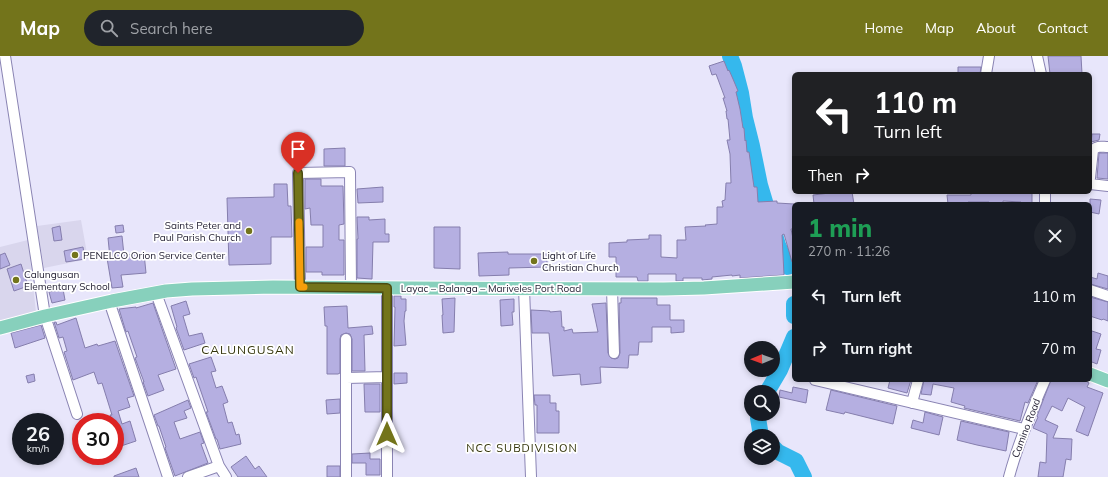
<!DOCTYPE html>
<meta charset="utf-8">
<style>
:root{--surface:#171b24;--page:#20242c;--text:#f1f3f6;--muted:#9ea1a6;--accent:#73741b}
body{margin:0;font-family:Mulish,sans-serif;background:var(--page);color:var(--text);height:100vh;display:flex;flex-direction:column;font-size:15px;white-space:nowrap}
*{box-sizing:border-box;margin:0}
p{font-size:13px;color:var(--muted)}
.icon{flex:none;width:22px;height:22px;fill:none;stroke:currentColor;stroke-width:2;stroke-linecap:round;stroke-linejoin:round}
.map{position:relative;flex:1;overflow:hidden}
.sheet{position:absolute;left:792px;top:146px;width:300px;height:180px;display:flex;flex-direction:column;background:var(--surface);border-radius:6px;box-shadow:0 2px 6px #0003}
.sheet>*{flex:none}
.hud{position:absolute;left:792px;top:16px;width:300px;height:122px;border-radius:6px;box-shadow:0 2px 6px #0003;background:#202124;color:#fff;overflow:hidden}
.needle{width:26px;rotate:269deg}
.tools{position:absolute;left:744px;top:285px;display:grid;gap:8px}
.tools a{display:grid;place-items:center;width:36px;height:36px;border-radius:50%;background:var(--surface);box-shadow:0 2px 6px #0003;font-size:20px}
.speed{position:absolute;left:12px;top:357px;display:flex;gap:8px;font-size:20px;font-weight:700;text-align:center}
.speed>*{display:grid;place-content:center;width:52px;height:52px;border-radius:50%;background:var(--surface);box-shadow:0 2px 6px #0003;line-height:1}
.speed small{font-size:10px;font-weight:400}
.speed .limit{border:6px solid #d22;background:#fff;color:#111}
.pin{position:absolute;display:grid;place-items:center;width:34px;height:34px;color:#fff;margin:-41px -17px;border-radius:50% 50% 50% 0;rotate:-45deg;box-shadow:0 0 4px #0007}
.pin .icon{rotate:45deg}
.me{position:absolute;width:44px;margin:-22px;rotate:0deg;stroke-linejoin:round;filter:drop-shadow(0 0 3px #0008)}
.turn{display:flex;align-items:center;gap:14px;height:84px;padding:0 16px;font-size:18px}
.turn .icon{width:52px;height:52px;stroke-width:2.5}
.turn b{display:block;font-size:28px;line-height:34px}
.then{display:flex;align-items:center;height:38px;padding:0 16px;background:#0003;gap:8px;font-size:15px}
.round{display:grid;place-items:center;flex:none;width:42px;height:42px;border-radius:21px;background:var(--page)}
.headline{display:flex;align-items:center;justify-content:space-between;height:68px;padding:0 16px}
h1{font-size:24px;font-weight:800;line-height:30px;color:#1e9e55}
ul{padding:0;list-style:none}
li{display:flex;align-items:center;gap:12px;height:52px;padding:0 16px}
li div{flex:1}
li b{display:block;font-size:15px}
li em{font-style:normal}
header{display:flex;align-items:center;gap:24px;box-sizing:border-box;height:56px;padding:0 20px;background:var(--accent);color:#fff}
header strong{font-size:19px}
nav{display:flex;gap:22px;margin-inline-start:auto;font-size:14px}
.search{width:280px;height:36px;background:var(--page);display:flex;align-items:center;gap:10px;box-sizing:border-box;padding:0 14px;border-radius:22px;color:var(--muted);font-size:15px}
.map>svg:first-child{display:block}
.built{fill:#d9d6ed}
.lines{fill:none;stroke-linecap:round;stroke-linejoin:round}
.river{stroke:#35b8ed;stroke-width:16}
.building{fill:#b5afe1;stroke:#857ead}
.minor-casing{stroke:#8a84b3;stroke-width:12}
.major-casing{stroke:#fff;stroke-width:15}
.minor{stroke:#fff;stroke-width:10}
.major{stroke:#87d0bc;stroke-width:13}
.route-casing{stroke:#4b4b12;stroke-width:10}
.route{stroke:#73741b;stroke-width:7}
.slow{stroke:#f59e0b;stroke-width:7}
.poi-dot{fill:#73741b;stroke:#fff;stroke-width:1.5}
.labels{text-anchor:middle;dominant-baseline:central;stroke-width:3.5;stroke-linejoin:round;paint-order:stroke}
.poi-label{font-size:10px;fill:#252235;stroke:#fff;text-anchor:start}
.street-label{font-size:10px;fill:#252235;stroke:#fff}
.neighbourhood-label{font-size:11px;letter-spacing:1px;fill:#33340a;stroke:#fff}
.quarter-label{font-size:12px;letter-spacing:1px;fill:#33340a;stroke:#fff}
</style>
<header>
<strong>Map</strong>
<div class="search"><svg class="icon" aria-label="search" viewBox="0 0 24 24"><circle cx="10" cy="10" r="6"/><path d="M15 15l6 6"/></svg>Search here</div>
<nav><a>Home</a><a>Map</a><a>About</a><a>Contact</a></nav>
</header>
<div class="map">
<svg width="1108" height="421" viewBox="0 0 1108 421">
<rect width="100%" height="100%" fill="#e8e6fb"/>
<!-- built -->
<path class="built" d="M81 164 88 203 44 212 37 170Z
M28 184 36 256 0 266V191Z"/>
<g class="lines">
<!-- river -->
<path class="river" d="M730 0 734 10 741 37 745 62 752 90 760 129 778 189 788 211
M794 248V260
M767 336 780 314 794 281
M759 358 758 362 761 380
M773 391 778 396 796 405 804 421"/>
</g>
<!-- building -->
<path class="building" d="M1048 0H1081L1082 18H1050Z
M724 5 728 15 729 14 733 23 738 35 736 36 740 53 743 72H744L745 85 746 84 747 96H749L754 131H757L758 146 777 145V147L794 148V173H791L794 187V206H792L784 178 782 179 784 219 740 222V219L732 220V219L712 221V223L702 224V222H683V225H676V218H648V225H638L637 221H616V201H609V187L627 186V184L649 183V179H661V201L677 202V184H686L685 171 706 170 705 169 717 168V151H723L722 145 725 144 726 127H731L730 98 727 84H730L728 63H727L726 55H727L723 42H725L716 18 712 19 709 10Z
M958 11H981L980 18H958Z
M1092 78H1100L1099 84 1091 86Z
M345 92V110H324V93Z
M1099 97H1108V123L1097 122Z
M295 100H303V110L295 111Z
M305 123H321V130H343L344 168 339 169V184H344V219H322V216H306V191H323V169H311L310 152 305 153Z
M274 128H287L288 150H291L292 181H271V208L229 209 227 142 274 141Z
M383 131V146L358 147 357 133Z
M838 136H852L854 148H814L813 139Z
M971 136H1032V148H1021V146L1003 145V148H989V146H968V148H948L947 139H971Z
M1090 143 1101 144 1099 158 1090 156Z
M357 161H369V164L385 163V178H389V186H373L372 223 357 222V183H358Z
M123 169 124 176 116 177 115 170Z
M60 170 62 184 54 185 52 172Z
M434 171H460V213L434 212Z
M122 180 124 199 144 197 146 217 121 219 123 231 112 232 107 202H110L108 182Z
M83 191 85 203 66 206 64 195Z
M508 196V198H547V211L509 212V219L479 220 478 197Z
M5 197 10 209 0 213V199Z
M21 208 28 230 14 235 7 213Z
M1098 217 1108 220V233L1090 228V221L1097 223Z
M63 233 65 244 52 247 49 236Z
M394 240H401V243H406V255H405L404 265 406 289 394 290 395 251H394Z
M1090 241 1108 246V265L1103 263 1102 264 1090 260Z
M455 242 454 276 443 277 442 259H443L442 243Z
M621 242H657V249H670V264H684V276L671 277V271H652V286H639L638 299H629L628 312 600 311 601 327 581 329 580 318 553 320 549 277H532L531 254 550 255V256L561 255 562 271H564V275L572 273 573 277 598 276 592 248 606 247 608 297 611 302 615 303 618 302 620 297 619 247H621Z
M514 243V256H512L513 269 501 270 500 244Z
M186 245 190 258 183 260 189 280 202 277 205 287 184 294 176 272 177 271 171 250Z
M153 247 176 313 158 319 164 334 148 340 143 326H144L135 302 137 301 128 275 126 276 119 253 136 251V252Z
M347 250 348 272 372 270 373 278 364 279 365 315H352V283L350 278 346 277 341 279 340 283V317L338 318H327V270H325L324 251Z
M76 262 85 292 97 288 98 290 115 285 134 340 127 342 130 351 118 355 122 368 130 365 136 385 115 392V366H112L110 359H112L102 327 98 328 94 316 73 324 64 296 67 295 63 281 59 282 54 266H56L57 269Z
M41 269 45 282 15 292 11 277Z
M1092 275 1101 278 1096 293 1101 294 1097 308 1092 306 1091 308H1090V281Z
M211 301 216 315 211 316 216 332 222 330 228 346 223 348 228 367 232 366 236 379 239 378 241 388 220 393 217 383H216L206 356H208L196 321 194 322 189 308Z
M394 317H407V327L394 328Z
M34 318 35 325 28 327 26 320Z
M890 324H911L907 337 888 332Z
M924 324H1038L1028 347 1025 346 1020 365 964 352 965 350 951 346 954 332 933 328 931 339 921 338Z
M1051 324H1084L1089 327 1087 331 1103 337 1088 380 1076 375 1085 351 1068 342 1062 355 1052 350 1045 364 1058 370 1053 382 1072 383 1071 404 1066 403 1063 421H1038L1040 406 1046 407 1047 378 1033 372 1038 361 1037 360Z
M364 328H380V356H365Z
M793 331 808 334 806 347 779 341 780 334 792 337Z
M831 334 897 350 893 368 845 356 844 358 826 354Z
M534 339H550V347H556V355H559V377H537V349H535Z
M340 343V357L327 358 326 344Z
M188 344 191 352 184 355 187 362 174 366 180 383 200 376 204 387 201 388 208 407 175 420 165 392 166 391 159 370H158L154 359Z
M925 356 943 361 939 379 911 372 913 364 923 367Z
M961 365 1009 376 1006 395 977 389 957 384Z
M370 397V403H380V419H366V407H352V398Z
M246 400 255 413 259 410 267 421H238L231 411Z
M327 410H340V421H327Z
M136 412 139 421H114V420Z"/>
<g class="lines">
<defs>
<path id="minor" d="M5 0 45 260 77 358
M1037 0 1041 18
M986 18 989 0
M1090 122 1093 94C1098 89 1102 91 1108 91
M1090 128 1108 130
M1045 148V136
M300 231 298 117 350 116 351 231
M387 232V421
M524 232 531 421
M612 233 614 297
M1090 234 1108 240
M156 237 219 410 226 421
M109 245 168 421
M346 283V421
M346 322 387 321
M815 324 1024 373
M912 347 918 324
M188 421 219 410
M1009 421C1018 387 1031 356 1045 324"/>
<path id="major" d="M0 272 45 260 112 245 166 235 192 233 273 231 410 232 664 233 704 232 794 226
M1090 318 1108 325"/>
</defs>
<!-- minor casing -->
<use href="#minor" class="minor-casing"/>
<!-- major casing -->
<use href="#major" class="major-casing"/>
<!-- minor -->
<use href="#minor" class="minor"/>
<!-- major -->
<use href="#major" class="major"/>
</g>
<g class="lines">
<defs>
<path id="route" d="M298 117 300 231 387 232V378"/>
</defs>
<!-- route casing -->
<use href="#route" class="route-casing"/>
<!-- route -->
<use href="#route" class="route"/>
<!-- slow -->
<path class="slow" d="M299 166 300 231H304"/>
</g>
<!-- markers -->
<g class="poi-dot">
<circle cx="249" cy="175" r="4"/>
<circle cx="75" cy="199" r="4"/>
<circle cx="534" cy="205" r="4"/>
<circle cx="16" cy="224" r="4"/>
</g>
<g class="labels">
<!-- poi labels -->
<g class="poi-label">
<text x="241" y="169" text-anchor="end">Saints Peter and<tspan x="241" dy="12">Paul Parish Church</tspan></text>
<text x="83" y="199">PENELCO Orion Service Center</text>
<text x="542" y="199">Light of Life<tspan x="542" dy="12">Christian Church</tspan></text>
<text x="24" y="218">Calungusan<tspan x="24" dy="12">Elementary School</tspan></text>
</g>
<!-- street labels -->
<g class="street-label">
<text x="491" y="232">Layac – Balanga – Mariveles Port Road</text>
<text transform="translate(1026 372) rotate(-69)">Camino Road</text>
</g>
<!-- neighbourhood labels -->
<g class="neighbourhood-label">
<text x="522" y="392">NCC SUBDIVISION</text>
</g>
<!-- quarter labels -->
<g class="quarter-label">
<text x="248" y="293">CALUNGUSAN</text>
</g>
</g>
</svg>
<div class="tools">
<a><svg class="needle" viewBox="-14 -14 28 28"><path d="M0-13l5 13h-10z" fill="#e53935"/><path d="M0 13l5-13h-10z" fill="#9ea1a6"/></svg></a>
<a><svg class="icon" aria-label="search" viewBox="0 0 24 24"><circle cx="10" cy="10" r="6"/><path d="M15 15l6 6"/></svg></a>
<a><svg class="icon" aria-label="layers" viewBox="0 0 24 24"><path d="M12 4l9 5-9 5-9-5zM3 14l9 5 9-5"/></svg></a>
</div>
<div class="speed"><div>26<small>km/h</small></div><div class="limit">30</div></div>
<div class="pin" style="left:298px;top:117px;background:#d93025"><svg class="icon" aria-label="arrive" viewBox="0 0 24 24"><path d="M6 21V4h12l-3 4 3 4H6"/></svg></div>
<svg class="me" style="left:387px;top:378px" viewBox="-20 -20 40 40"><path d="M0-17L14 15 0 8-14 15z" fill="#73741b" stroke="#fff" stroke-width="4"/></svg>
<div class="hud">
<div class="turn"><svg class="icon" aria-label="left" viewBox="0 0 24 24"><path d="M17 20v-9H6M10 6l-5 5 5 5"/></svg><div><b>110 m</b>Turn left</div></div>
<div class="then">Then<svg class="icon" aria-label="right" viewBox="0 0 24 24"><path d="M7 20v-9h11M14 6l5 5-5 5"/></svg></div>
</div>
<section class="sheet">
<div class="headline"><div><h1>1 min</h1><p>270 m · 11:26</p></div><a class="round"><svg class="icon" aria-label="close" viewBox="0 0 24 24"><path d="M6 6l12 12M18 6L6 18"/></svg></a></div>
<ul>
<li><svg class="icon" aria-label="left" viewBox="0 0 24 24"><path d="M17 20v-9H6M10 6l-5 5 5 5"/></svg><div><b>Turn left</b></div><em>110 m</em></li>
<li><svg class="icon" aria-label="right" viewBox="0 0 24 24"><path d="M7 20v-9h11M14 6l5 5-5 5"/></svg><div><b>Turn right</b></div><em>70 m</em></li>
</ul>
</section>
</div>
